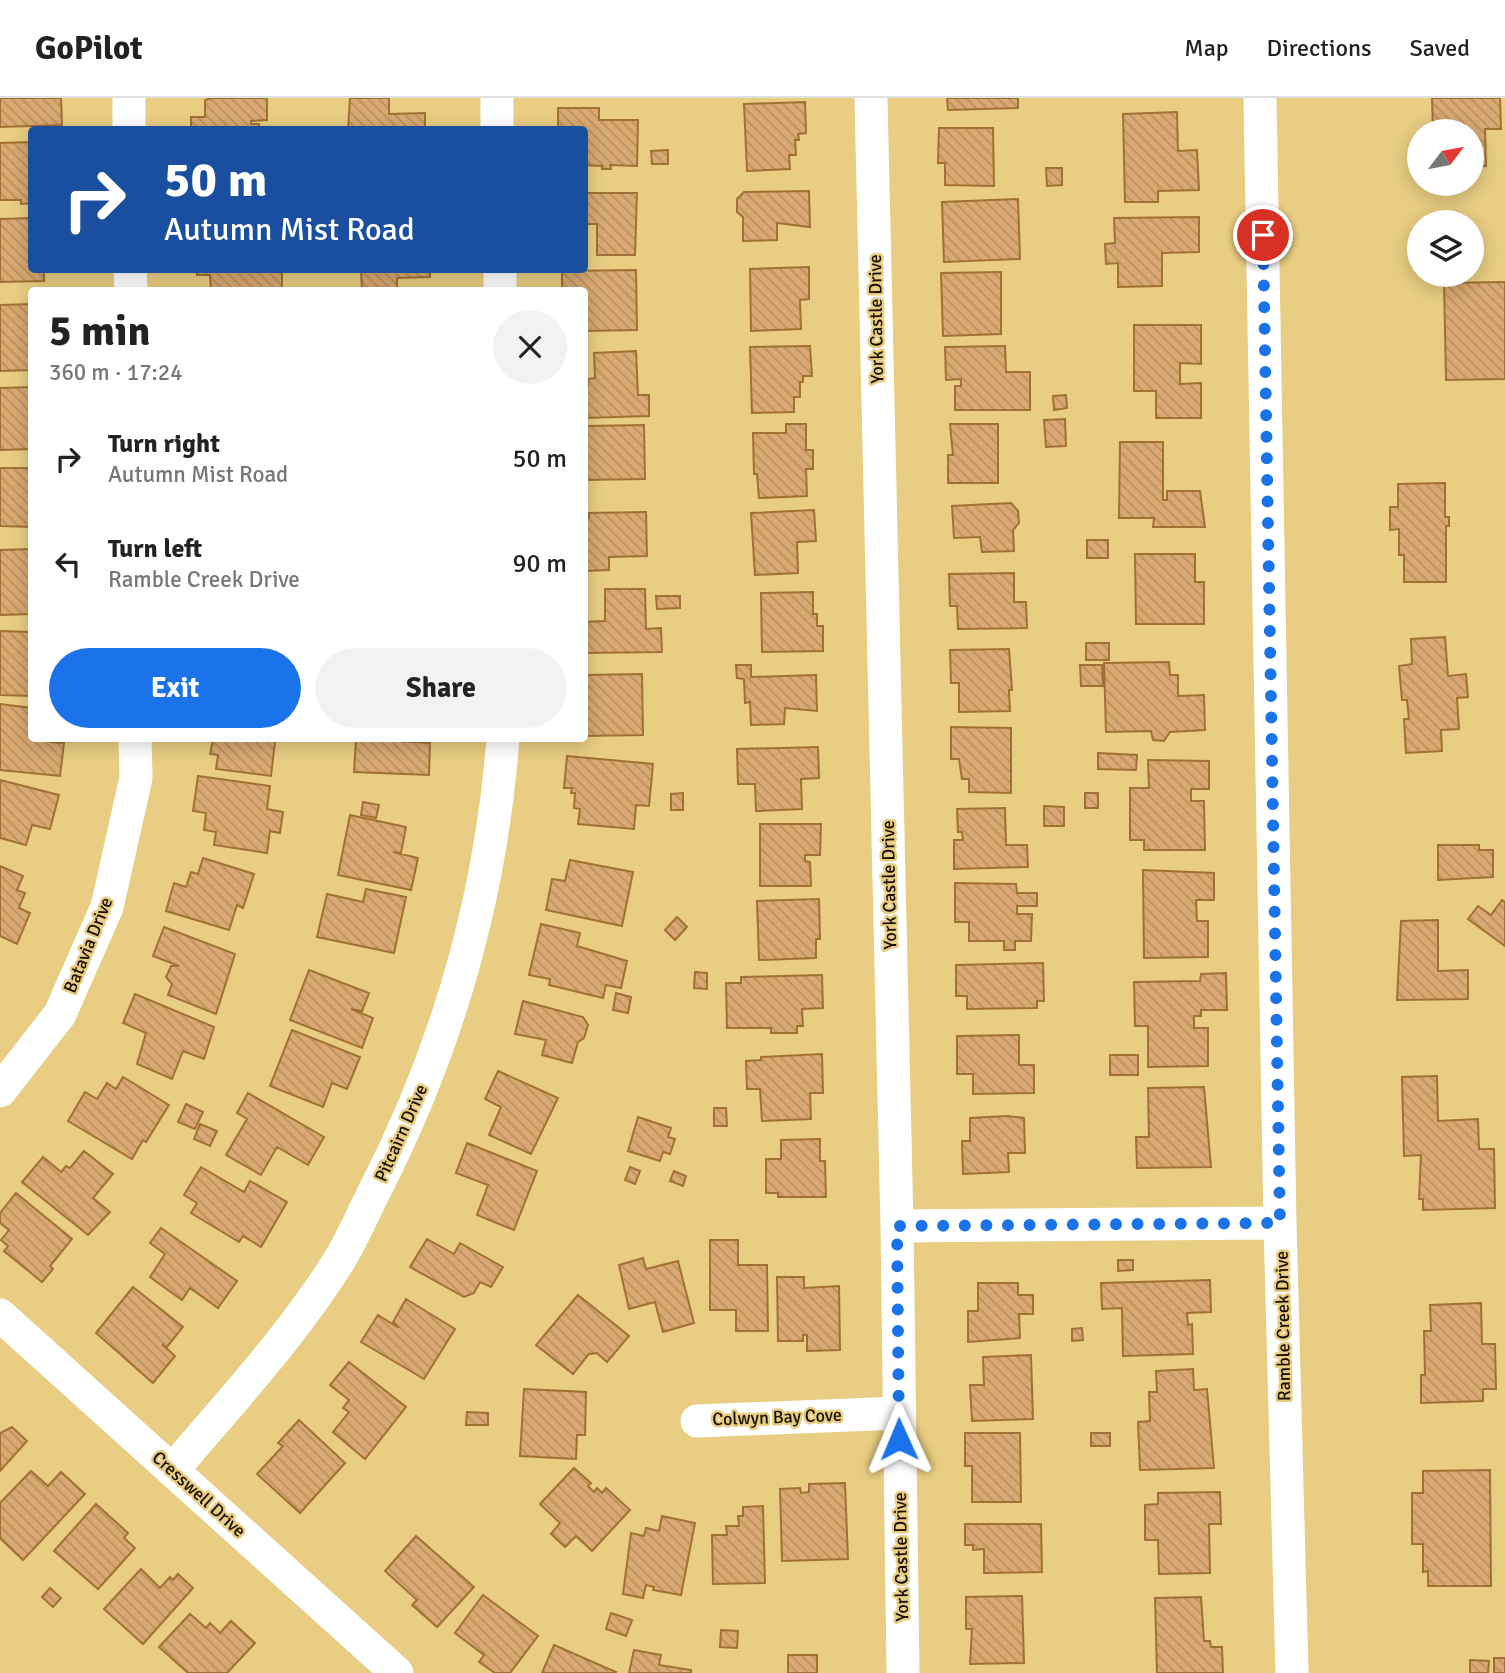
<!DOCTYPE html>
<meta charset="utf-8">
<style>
:root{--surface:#fff;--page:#f2f2f2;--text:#222;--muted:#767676;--line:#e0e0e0;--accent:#1a73e8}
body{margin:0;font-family:Signika,sans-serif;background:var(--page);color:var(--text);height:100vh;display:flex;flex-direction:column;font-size:26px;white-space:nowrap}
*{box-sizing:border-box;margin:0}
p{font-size:23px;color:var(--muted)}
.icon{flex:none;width:38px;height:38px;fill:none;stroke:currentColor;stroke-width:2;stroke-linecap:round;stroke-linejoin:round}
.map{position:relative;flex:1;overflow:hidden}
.side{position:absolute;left:28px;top:189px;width:560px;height:455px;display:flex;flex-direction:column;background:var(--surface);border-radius:7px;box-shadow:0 4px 18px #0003}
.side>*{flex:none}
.banner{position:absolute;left:28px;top:28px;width:560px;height:147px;border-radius:7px;box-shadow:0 4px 18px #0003;background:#1a4fa0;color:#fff;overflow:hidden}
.needle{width:46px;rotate:58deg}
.fabs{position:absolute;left:1407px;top:21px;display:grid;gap:14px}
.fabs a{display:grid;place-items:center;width:77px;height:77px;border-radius:50%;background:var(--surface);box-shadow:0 4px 18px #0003;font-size:35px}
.pin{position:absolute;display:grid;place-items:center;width:60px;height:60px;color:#fff;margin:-30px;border:4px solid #fff;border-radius:50%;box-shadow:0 2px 7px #0007}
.me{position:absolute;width:77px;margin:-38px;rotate:359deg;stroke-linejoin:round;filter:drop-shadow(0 0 5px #0008)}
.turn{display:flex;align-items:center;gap:24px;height:147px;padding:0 21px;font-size:32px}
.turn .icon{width:91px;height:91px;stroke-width:2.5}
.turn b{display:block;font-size:49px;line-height:60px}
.round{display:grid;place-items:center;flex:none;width:74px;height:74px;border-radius:37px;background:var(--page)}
.overview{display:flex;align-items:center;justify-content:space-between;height:119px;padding:0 21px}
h1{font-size:42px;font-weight:700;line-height:52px}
.cta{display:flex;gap:14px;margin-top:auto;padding:14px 21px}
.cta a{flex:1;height:80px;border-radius:42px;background:var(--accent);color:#fff;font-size:28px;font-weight:700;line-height:80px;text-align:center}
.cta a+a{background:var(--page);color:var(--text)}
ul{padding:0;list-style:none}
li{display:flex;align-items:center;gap:21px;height:105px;padding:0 21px}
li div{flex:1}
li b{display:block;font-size:26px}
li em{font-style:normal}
header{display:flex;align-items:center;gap:42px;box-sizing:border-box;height:98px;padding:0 35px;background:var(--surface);border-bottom:2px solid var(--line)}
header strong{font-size:33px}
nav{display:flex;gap:38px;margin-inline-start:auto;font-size:24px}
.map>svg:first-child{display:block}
.building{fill:url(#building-back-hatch);stroke:#a17133;stroke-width:2}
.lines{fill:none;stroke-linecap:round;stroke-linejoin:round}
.minor{stroke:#fff;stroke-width:33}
.route{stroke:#1a73e8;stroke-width:12;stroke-dasharray:0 21.6}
.labels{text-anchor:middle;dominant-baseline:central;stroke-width:5;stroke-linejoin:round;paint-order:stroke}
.street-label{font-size:18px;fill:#160e00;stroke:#e8cd82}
</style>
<header>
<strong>GoPilot</strong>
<nav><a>Map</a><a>Directions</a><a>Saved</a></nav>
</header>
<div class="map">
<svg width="1505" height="1575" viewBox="0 0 1505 1575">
<defs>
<pattern id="building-back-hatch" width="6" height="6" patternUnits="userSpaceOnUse" patternTransform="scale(1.75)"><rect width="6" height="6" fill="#d9a971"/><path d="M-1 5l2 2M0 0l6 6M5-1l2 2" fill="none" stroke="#ba9060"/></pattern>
</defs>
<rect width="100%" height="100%" fill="#e8cd82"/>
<!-- building -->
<path class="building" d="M0 0H61L62 27 0 29Z
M212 0H267V22L251 23V26H259V32H191V19H205V2Z
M350 0H389V16L425 15V32H348Z
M947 0H1018V10L948 12Z
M1432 0H1500L1501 31H1485L1486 68 1472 69V33H1433Z
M805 4 806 35 798 36 799 42H795L796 57H789L790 71 747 73 744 6Z
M558 10H599V22H638L637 68 610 67 611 71H602V68L584 67V32H558Z
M1177 14 1178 53 1197 52 1199 92 1158 93V104H1125L1123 16Z
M939 30H993L994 88 945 87V65H938Z
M32 44V105L21 106V102H0V45Z
M668 52V66H652L651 53Z
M1046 70H1062V87L1047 88Z
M809 93 810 129 777 125V142L743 143V119L737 114V101L744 94Z
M584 95H637L635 157H597V126H584Z
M1018 101 1020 161 944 164 942 104Z
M1199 119V154L1162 155V188L1118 189V165L1106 166 1105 146 1115 145 1114 120Z
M32 120V172H44V183L0 184V121Z
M809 169V201L800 202 801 231 751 233 750 171Z
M197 172H282V192H211L210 177H197Z
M361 172H430V179L397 180V192H362Z
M636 172 637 232 584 233V192H562V173Z
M1001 174V236L943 238 941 175Z
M1505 184V281L1446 282 1444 185Z
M32 206V272L0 273V207Z
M1134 227H1201V266L1180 265V286L1201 285V320H1156V293H1134Z
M810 248 812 278H803V284H800V299H794V314L752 315 750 249Z
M1005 248 1006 274H1030V312H955V288H961V281L946 282 945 249Z
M636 253 638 297H649V318L584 320V289L588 288V281L595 280 594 255Z
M32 289V351L0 352V290Z
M1066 297 1067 310 1054 312 1053 298Z
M1065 321 1066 348 1046 349 1044 322Z
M786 326H806V352H813V371H806L807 398 759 400 757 376H754L753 335H786Z
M950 326H998V385H948V357H953Z
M644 327 645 381 584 382V328Z
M1120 344H1163V402H1167V393H1200L1205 429H1153L1154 420H1119Z
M0 370H32V429L0 428Z
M1445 385V419H1449V428H1446V484H1404V457H1399V431L1390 432V409H1398V386Z
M1011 405 1018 413 1019 425 1013 432 1014 453 982 454 980 439 954 440 952 408Z
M814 412 816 443 797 444 798 475 755 477 751 415Z
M646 414 647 458 609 459V472L584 473V420H589V415Z
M1087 442H1108V460H1087Z
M32 451V516L0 517V452Z
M1135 456H1195V484H1204V526H1136Z
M1014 475V504H1026L1027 530 958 531 957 508H950L949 476Z
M605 491H645L646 531 661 530 662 554 584 555V524L605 523Z
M813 494V516H817V528H823V553L762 554 761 495Z
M656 498H680V510L657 511Z
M0 533 32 534V598L0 597Z
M1445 539 1448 578 1466 576 1468 599 1457 600 1459 631 1441 632 1442 653 1406 655 1404 621H1409L1407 602H1402L1399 568 1412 566 1411 541Z
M1086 545H1109V562H1086Z
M1009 551 1012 592H1009L1010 613 959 614V585H951L950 552Z
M1169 564 1170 577H1178V598L1204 597 1205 632 1170 634 1164 643 1153 642 1151 633 1106 634 1104 565Z
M736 567H751V579L816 577 817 613 785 610 784 626 751 627 750 604 745 605 744 581 737 580Z
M1080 567H1102L1103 588H1081Z
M642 576 643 637 584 638 586 577Z
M0 606 32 610V640H51V644L64 645 60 678 0 672Z
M951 629 1011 630V695L969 694V681H962L959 661H951Z
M199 640H266L275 644 271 678 216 671 218 657 210 656 213 642Z
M356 640 430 645 429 677 354 674Z
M818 649 819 680 801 681 802 711 756 713 755 686H738L737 651Z
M1098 655 1137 657 1136 672 1098 671Z
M567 658 653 666 649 708 636 707 634 731 578 726 580 711 574 710 575 695H571L572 690H564Z
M1148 662 1209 663V691H1191V703H1204L1205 752H1144V742H1130V690H1149Z
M198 678 270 688 267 711 283 714 280 735 270 733 267 755 214 747 216 734 204 732 206 715 193 713Z
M0 682 59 697 50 731 32 727 26 747 0 740Z
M683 695V712H671V696Z
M1085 695H1098V710H1085Z
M363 704 379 707 376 720 361 717Z
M1044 708 1064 709V728H1044Z
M1005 710 1006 747H1027L1028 769 954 771V742H963L962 734H958L957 711Z
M350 717 406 729 401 755 393 754 418 760 411 792 338 777Z
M760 726H821L820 757H805V763L810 764 811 788H760Z
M1438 747H1479V752H1493V779L1438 782Z
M203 760 254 776 243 810 237 807 229 832 166 813 174 785 186 789 191 774 198 776Z
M570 762 633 774 622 828 546 812 552 781 565 783Z
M0 768 23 778 17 792 25 795 19 810 30 815 17 846 0 838Z
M1143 772 1214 775V802H1196L1197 823H1208V859L1144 860Z
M955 785 1016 786 1017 795H1037V808H1017V816H1032L1031 843H1015V852H1004V843H969V824H955Z
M366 791 406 799 394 855 317 839 327 796 363 804Z
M819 801 820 841H816V860L759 862 757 803Z
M1502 802 1505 804V848L1468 821 1478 808 1491 817Z
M677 819 687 829 675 842 665 832Z
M1438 822V873L1468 872V901L1397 902 1401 823Z
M541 826 580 835 577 848 627 863 621 890 606 887 603 900 549 887 550 881 529 877Z
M164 829 235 856 216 916 168 897 172 886 166 879 171 868H179L153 858Z
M1043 865 1044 903H1037V910L967 911V898H956V867Z
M309 872 369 895 362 913 351 911 373 920 362 950 290 922Z
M695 874 707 875V891L694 890Z
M1226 875 1227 912H1201V918H1194V930H1208V968L1148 969V928H1135L1134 884 1200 883 1201 876Z
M822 877 823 910 802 911 803 928H797V935H771V930H727L726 885H741V879Z
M616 895 631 899 628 915 613 912Z
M135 896 214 929 204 961 183 953 172 981 137 966 146 935 123 925Z
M523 903 583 919 588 927 584 940 578 944 572 965 542 957 546 942 515 936Z
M292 932 360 959 347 991 332 985 323 1009 270 988Z
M1019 937V967H1034V995L973 996V976H957V938Z
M822 956 823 995H810L811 1021 762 1023 760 991H747L746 963 761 962V959Z
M1110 957H1138V977H1110Z
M498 973 558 1000 531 1056 489 1037 501 1009 485 1001Z
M1437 978 1438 1023 1478 1021 1479 1051H1494L1495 1110 1423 1112V1101H1419L1421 1057 1404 1058 1402 979Z
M123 979 169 1007 146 1044 143 1042 132 1061 68 1023 85 994 97 1001 107 985 116 991Z
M1204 989 1211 1069 1137 1070 1136 1039H1149L1148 990Z
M248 995 324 1039 308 1067 277 1049 261 1077 226 1057 247 1021 237 1015Z
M186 1006 203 1014 195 1031 178 1024Z
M714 1010H726L727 1028H714Z
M1007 1018 1024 1020 1025 1055H1008L1009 1074 963 1076 962 1043H970V1020Z
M638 1019 671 1030 668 1039 675 1041 670 1056 663 1054 660 1063 628 1053Z
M200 1026 217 1033 210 1048 194 1041Z
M820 1041V1063H825L826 1099H778V1095H766V1061H781V1042Z
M467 1045 537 1073 514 1132 477 1117 488 1087 456 1075Z
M84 1053 113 1076 93 1100 110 1114 88 1137 22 1084 43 1059 61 1074 66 1068 70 1070Z
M201 1069 244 1094 250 1083 287 1104 261 1149 243 1138 239 1144 191 1115 197 1105 184 1097Z
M630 1069 640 1073 635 1086 625 1082Z
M674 1073 686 1078 683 1088 670 1083Z
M16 1095 72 1141 50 1168 53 1171 42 1184 4 1153 8 1148 1 1142 9 1132 0 1125V1115Z
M161 1130 237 1183 218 1210 190 1190 182 1202 150 1179 165 1156 150 1145Z
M427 1141 454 1156 460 1145 503 1169 491 1189 480 1184 474 1195 464 1199 410 1169Z
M710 1142H738V1167H767L768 1233H736V1212H710Z
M643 1160 646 1171 678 1163 694 1225 663 1234 655 1204 629 1211 619 1167Z
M1118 1162H1133V1172L1118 1173Z
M777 1179H804V1190L839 1188 840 1252 807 1253V1237H803V1243H778Z
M1210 1182 1211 1214 1187 1215 1188 1227 1192 1226 1193 1256 1123 1258 1122 1210 1102 1211 1101 1185Z
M978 1185H1018V1197H1033V1216H1019L1020 1240 968 1244V1213H978Z
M133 1189 183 1229 166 1250 162 1246 175 1258 153 1285 96 1235Z
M578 1197 629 1238 607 1264 597 1255 589 1256 573 1276 536 1247Z
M406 1201 455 1231 424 1281 361 1244 378 1217 399 1230 393 1224Z
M1481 1205 1482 1246H1495L1496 1291H1483V1303L1421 1305V1277H1425L1424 1233H1431L1430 1207Z
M1082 1230 1083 1242 1072 1243V1231Z
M1031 1257 1033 1321 972 1323 970 1287H984L983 1259Z
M349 1264 406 1309 365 1361 333 1334 349 1314 343 1310 349 1302 330 1287Z
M1193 1271 1194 1292 1207 1291 1214 1370 1140 1372 1138 1324 1150 1323 1149 1294H1157L1156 1273Z
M524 1291 586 1294 585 1337H577L576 1361 520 1358Z
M467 1314 488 1315V1327H466Z
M299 1322 345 1365 300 1415 257 1376 283 1348 278 1345Z
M12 1329 27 1343 0 1373V1335Z
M965 1335H1020L1021 1404H972V1368H965Z
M1091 1335H1110V1348H1091Z
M574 1370 591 1385 588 1388 594 1394 597 1390 602 1395 606 1390 630 1412 592 1453 576 1438 565 1449 551 1436 560 1425 540 1406Z
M1490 1372 1491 1488H1428V1473L1423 1474V1446H1412V1395H1423V1373Z
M31 1373 48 1388 61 1374 85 1396 23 1462 0 1440V1405Z
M845 1385 848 1461 782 1463 780 1391 800 1390 801 1395 809 1394V1386Z
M1220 1394 1221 1426H1209L1210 1475 1159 1476 1158 1442H1145V1407L1158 1406V1395Z
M96 1406 128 1435 124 1440 135 1450 98 1491 54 1453Z
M763 1408 765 1485 713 1486 712 1437H727L726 1428H739L738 1418H743V1409Z
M662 1418 695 1425 681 1497 653 1492 654 1489 646 1487 643 1500 623 1496 631 1435 644 1438 646 1430 659 1433Z
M965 1426H1041L1042 1474 984 1475V1451L973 1452V1447H965Z
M416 1438 474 1489 437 1529 412 1507 417 1502 385 1473Z
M141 1471 160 1490 170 1479 173 1482 178 1476 193 1490 143 1546 104 1511Z
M50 1490 61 1500 53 1509 42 1499Z
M483 1497 538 1538 510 1575H495L479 1564 484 1557 455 1535Z
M1022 1498 1024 1565 970 1566 972 1531H966V1499Z
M1201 1499 1204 1543H1210L1211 1549H1222L1223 1575H1157L1155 1500Z
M611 1515 632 1522 626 1538 606 1531Z
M190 1516 206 1530 210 1525 220 1535 231 1523 255 1545 227 1575H188L159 1549Z
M721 1532 738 1533 737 1550 720 1549Z
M554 1547 616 1574 615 1575H542Z
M634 1552 661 1557 659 1567 691 1572V1575H629Z
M788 1557H817V1575H788Z
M1494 1560H1505V1575H1494Z
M1470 1562 1489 1563 1488 1575H1470Z"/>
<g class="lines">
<!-- minor -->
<path class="minor" d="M129 0V32
M497 0V32
M871 0 897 1128 903 1575
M1260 0 1280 1125 1292 1575
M130 172 131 192
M500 172V192
M0 993 60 916 107 809 136 680 135 640
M897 1128 1280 1125
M0 1217 397 1575
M697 1323 899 1315
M173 1372C230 1304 293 1237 340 1161 354 1138 364 1113 376 1090 448 949 491 798 503 640"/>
</g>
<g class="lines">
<!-- route -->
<path class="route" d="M899 1341 897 1128 1280 1125 1263 137"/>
</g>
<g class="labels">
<!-- street labels -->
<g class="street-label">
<text transform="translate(876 221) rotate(-91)">York Castle Drive</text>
<text transform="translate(889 787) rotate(-91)">York Castle Drive</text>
<text transform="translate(88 847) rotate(-68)">Batavia Drive</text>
<text transform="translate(401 1035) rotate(-66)">Pitcairn Drive</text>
<text transform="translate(1283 1228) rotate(-91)">Ramble Creek Drive</text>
<text transform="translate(777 1319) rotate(-2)">Colwyn Bay Cove</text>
<text transform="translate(199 1396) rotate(42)">Cresswell Drive</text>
<text transform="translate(901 1459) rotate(-91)">York Castle Drive</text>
</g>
</g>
</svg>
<div class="fabs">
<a><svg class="needle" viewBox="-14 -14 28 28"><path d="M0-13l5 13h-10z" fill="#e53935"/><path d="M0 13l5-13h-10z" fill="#767676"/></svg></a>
<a><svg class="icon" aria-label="layers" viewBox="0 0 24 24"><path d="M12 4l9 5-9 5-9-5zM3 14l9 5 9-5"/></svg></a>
</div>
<div class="pin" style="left:1263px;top:137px;background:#d93025"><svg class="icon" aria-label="arrive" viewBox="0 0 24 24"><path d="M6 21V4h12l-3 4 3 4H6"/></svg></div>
<svg class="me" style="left:899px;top:1341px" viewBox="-20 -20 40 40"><path d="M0-17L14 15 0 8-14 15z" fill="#1a73e8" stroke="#fff" stroke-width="4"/></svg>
<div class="banner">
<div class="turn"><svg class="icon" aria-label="right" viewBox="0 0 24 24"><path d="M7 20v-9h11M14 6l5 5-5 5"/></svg><div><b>50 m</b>Autumn Mist Road</div></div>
</div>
<section class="side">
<div class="overview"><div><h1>5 min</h1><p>360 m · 17:24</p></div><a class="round"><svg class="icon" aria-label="close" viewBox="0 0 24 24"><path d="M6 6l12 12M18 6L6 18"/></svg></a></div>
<ul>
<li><svg class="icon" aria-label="right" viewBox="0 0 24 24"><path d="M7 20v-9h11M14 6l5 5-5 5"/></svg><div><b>Turn right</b><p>Autumn Mist Road</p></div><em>50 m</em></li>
<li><svg class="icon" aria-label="left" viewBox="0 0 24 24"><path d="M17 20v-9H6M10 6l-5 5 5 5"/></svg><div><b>Turn left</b><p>Ramble Creek Drive</p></div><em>90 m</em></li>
</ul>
<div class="cta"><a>Exit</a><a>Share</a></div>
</section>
</div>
